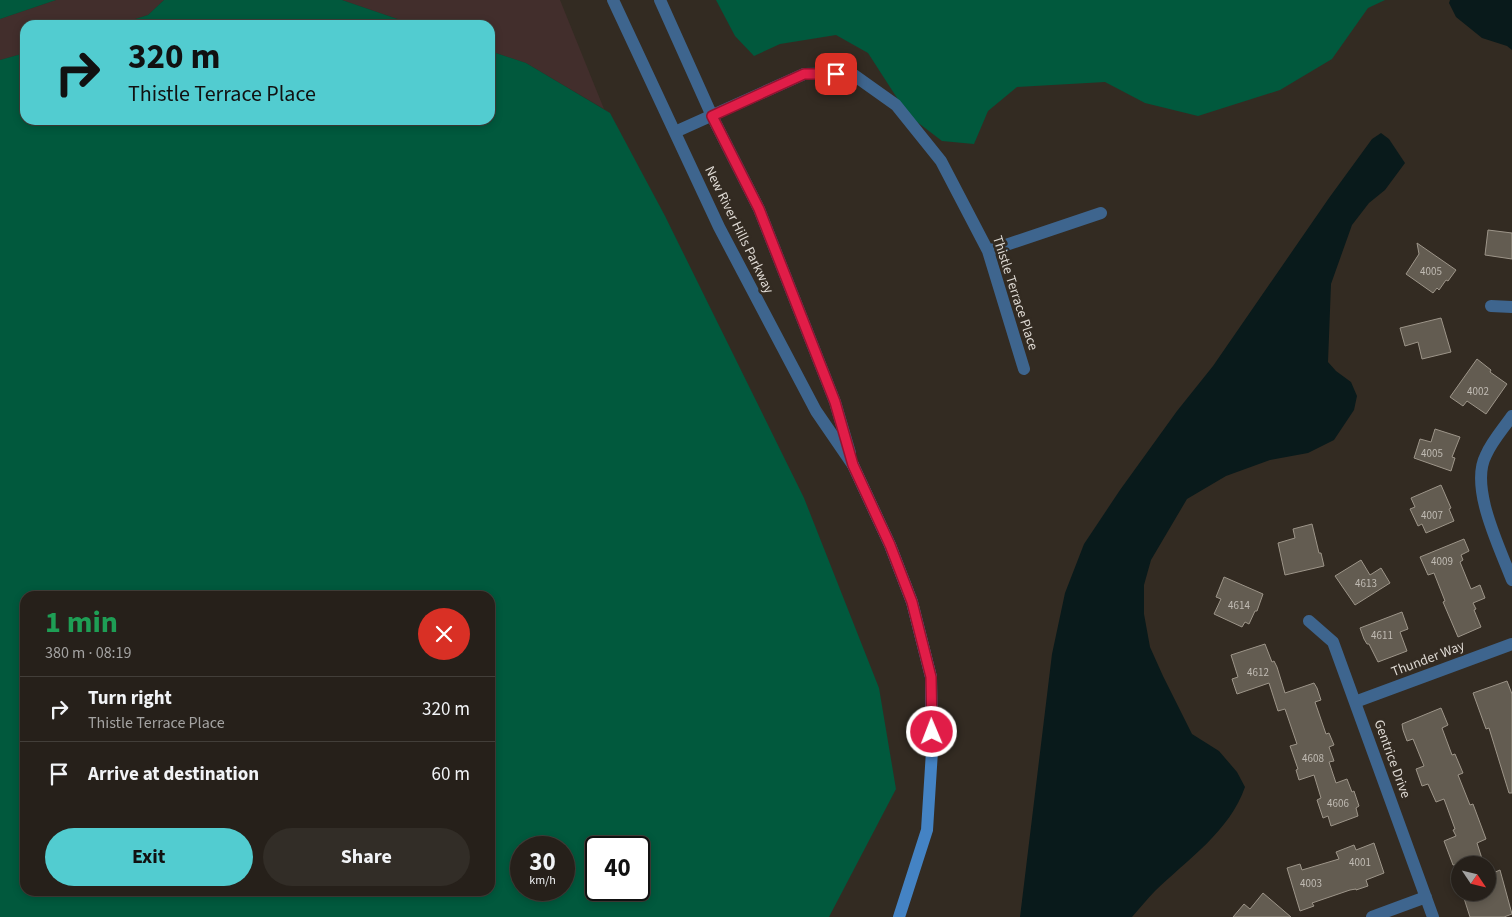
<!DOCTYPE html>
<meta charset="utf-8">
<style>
:root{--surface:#26201a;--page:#322d27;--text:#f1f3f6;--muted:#a4a3a2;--line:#423e39;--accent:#52ccd0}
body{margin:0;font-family:"Source Sans 3",sans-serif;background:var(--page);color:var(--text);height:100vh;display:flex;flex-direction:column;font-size:19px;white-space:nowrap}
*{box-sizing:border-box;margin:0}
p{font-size:16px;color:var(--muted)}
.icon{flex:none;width:28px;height:28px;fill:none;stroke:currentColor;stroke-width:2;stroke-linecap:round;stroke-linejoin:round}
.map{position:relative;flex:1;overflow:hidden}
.side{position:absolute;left:20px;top:591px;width:475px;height:305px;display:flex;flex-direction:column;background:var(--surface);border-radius:15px;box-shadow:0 2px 8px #0003,0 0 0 1px var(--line)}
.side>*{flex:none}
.guide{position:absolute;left:20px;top:20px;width:475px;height:105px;border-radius:15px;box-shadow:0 2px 8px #0003,0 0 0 1px var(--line);background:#52ccd0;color:#111;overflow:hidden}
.needle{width:32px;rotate:125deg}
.fabs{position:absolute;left:1451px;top:856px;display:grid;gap:10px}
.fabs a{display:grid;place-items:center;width:45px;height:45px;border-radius:50%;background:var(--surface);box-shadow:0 2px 8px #0003,0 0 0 1px var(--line);font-size:25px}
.speed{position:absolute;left:510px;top:836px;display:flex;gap:10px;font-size:25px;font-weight:700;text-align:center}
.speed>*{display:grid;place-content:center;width:65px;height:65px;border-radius:50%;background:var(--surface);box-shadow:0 2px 8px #0003,0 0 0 1px var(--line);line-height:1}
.speed small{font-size:12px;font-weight:400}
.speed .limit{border:2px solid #111;border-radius:8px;background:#fff;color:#111}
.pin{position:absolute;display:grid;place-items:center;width:42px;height:42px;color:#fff;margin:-21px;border-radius:10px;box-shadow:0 2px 8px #0006}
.me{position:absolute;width:55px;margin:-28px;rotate:359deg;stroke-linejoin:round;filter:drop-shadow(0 0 4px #0008)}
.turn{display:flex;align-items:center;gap:18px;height:105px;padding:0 25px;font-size:22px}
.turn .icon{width:65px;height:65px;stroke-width:2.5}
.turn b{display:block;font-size:35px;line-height:42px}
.round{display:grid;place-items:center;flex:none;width:52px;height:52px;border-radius:26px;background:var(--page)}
.headline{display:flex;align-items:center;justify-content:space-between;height:85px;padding:0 25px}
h1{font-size:30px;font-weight:700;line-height:38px;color:#1e9e55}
.button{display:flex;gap:10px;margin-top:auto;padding:10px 25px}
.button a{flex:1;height:58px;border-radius:30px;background:var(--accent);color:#111;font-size:20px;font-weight:700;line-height:58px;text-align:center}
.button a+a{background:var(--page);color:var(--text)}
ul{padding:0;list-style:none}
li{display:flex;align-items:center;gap:15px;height:65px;padding:0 25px;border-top:1px solid var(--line)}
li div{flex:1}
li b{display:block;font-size:19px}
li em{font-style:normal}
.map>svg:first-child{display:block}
.commercial{fill:#422e2c}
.green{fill:#01593d;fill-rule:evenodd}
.water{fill:#091a1b}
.building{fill:#635c51;stroke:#9d9589}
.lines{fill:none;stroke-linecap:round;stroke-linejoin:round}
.street{stroke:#3e658e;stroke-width:12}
.secondary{stroke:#4483c4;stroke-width:12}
.route-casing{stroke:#92132f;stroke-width:12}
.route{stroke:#e11d48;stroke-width:9}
.labels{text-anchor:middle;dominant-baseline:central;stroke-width:5;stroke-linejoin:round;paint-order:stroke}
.number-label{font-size:11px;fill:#bfbab2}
.street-label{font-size:14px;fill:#ded9d3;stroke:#332b22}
</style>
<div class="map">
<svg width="1512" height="917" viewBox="0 0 1512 917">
<rect width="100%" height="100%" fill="#332b22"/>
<!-- commercial -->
<path class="commercial" d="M56 0H164L148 15 116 25H25V53L0 60V19Z
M342 0H560L604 109 526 63 490 51V25H415Z"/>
<!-- green -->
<path class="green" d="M0 0H56L0 19Z
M164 0H342L415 25H116L148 15Z
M716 0H1385L1368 8 1332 59 1280 90 1198 116 1145 103 1105 82 1017 87 988 111 974 144 942 141 908 115 868 53 836 35 780 44 754 56 735 36Z
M490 51 526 63 610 113 665 216 804 498 879 688 896 789 829 917H0V60L25 53V120H490ZM25 596H490V891H25ZM521 848H564V890H521ZM596 848H639V890H596Z"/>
<!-- water -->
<path class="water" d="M1450 0H1512V50L1507 46 1482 38 1456 17 1449 3Z
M1381 133 1389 139 1405 163 1385 190 1369 203 1352 225 1331 284 1328 362 1336 371 1351 382 1357 396 1354 410 1334 440 1308 453 1270 460 1226 476 1187 499 1151 560 1144 585V614L1150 647 1163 676 1192 734 1219 751 1237 772 1245 787C1230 831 1187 860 1155 891 1147 899 1140 908 1132 917H1020L1052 654 1065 593 1084 544 1120 490 1177 411 1213 366 1329 198 1372 139Z"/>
<!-- building -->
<path class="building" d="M1488 230 1512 233V259L1485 255Z
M1417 243 1456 270 1448 281 1446 280 1439 290 1437 288 1433 293 1406 274 1419 254Z
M1441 318 1451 352 1422 359 1418 342 1405 346 1400 328Z
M1477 359 1491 370 1490 372 1507 384 1486 414 1467 401 1463 406 1450 397Z
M1435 429 1460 437 1452 457 1455 458 1451 471 1414 458 1420 439 1431 442Z
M1441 485 1451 508 1449 509 1454 521 1426 533 1422 524 1418 526 1410 509 1415 507 1411 498Z
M1312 524 1319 553H1321L1324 566 1285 575 1278 543 1295 538 1293 529Z
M1464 539 1469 551 1461 555 1463 560 1460 562 1471 589 1480 585 1485 598 1473 603 1476 609 1474 610 1481 627 1458 637 1443 602 1445 601 1434 573 1428 575 1420 557Z
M1361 560 1370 575 1381 568 1390 583 1355 605 1335 576Z
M1224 577 1263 594 1257 611H1255L1249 624 1245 622 1242 627 1214 614 1221 599 1216 597Z
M1402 612 1408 629 1400 632 1407 651 1378 662 1369 644H1367L1364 639 1360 628Z
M1265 644 1272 662 1274 661 1277 667 1285 693 1314 683 1317 688 1321 700 1315 702 1326 734 1329 733 1334 745 1329 747 1334 761 1329 762 1336 783 1347 779 1352 792 1354 791 1359 806 1356 808 1358 816 1331 826 1328 816 1323 818 1317 800 1321 798 1314 775 1299 780 1296 770 1298 769 1290 746 1297 744 1285 709 1278 711 1269 683 1237 694 1232 679 1238 677 1231 655Z
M1507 681 1512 694V793H1509L1489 728 1486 729 1473 693Z
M1441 708 1448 725 1442 728 1452 755 1455 754 1463 773 1458 775 1470 805 1473 804 1486 839 1477 843 1484 865H1453L1444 841 1456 836 1453 830 1455 829 1444 799 1436 802 1428 784 1422 786 1416 769 1424 766 1413 739 1407 741 1403 730 1402 724Z
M1374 843 1384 873 1366 880 1368 886 1356 890V889L1350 890 1312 903 1314 906 1300 911 1287 868 1300 864 1302 870 1339 859 1336 852 1354 845 1356 850Z
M1500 870 1512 914 1504 917H1470L1462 892H1488V875Z
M1263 893 1291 917H1233L1244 904 1250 909Z"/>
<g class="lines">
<!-- street -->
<path class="street" d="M613 0 719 227 816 411 853 465
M660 0 712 116 759 209 835 402 850 453
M675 132 804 74 851 73 896 105 941 161 988 251 1024 369
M988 251 1101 213
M1491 306 1512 307
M1512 416C1503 429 1492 441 1486 455 1469 487 1500 548 1512 580
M1309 621 1333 642 1433 917
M1355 702 1512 644
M1372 917 1426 897"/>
<!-- secondary -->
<path class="secondary" d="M853 465 890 545 912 602 931 677 932 751 927 830 899 917"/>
</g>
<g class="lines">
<defs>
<path id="route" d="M836 74H804L712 116 759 209 835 402 853 465 890 545 912 602 931 677 932 732"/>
</defs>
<!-- route casing -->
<use href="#route" class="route-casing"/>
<!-- route -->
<use href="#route" class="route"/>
</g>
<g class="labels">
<!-- number labels -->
<g class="number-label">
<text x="1431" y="271">4005</text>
<text x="1478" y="391">4002</text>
<text x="1432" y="453">4005</text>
<text x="1432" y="515">4007</text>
<text x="1442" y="561">4009</text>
<text x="1366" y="583">4613</text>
<text x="1239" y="605">4614</text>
<text x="1382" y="635">4611</text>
<text x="1258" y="672">4612</text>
<text x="1313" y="758">4608</text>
<text x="1338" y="803">4606</text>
<text x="1360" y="862">4001</text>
<text x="1311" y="883">4003</text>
</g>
<!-- street labels -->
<g class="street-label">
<text transform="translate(739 230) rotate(64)">New River Hills Parkway</text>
<text transform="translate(1015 293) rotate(72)">Thistle Terrace Place</text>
<text transform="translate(1428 659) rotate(-21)">Thunder Way</text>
<text transform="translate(1392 759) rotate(70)">Gentrice Drive</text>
</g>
</g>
</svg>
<div class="fabs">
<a><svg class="needle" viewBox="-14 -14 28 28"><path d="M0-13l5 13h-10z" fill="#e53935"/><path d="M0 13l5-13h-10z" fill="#a4a3a2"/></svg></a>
</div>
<div class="speed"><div>30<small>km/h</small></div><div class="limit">40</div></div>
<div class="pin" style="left:836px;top:74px;background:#d93025"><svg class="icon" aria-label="arrive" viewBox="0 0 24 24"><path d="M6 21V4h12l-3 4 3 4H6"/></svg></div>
<svg class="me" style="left:932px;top:732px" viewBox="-20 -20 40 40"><circle r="17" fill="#e11d48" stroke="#fff" stroke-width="3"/><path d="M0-11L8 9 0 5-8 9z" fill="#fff"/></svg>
<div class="guide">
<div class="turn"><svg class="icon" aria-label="right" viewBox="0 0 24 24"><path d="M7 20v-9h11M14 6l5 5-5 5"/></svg><div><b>320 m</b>Thistle Terrace Place</div></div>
</div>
<section class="side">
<div class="headline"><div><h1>1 min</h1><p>380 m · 08:19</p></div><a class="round" style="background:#d93025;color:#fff"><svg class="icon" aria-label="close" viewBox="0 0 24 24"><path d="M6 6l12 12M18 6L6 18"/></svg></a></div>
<ul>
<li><svg class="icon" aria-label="right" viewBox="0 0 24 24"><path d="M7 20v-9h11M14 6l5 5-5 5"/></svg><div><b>Turn right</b><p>Thistle Terrace Place</p></div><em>320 m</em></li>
<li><svg class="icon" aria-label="arrive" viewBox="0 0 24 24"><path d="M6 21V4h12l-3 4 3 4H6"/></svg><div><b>Arrive at destination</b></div><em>60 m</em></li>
</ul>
<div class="button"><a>Exit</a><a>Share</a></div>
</section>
</div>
